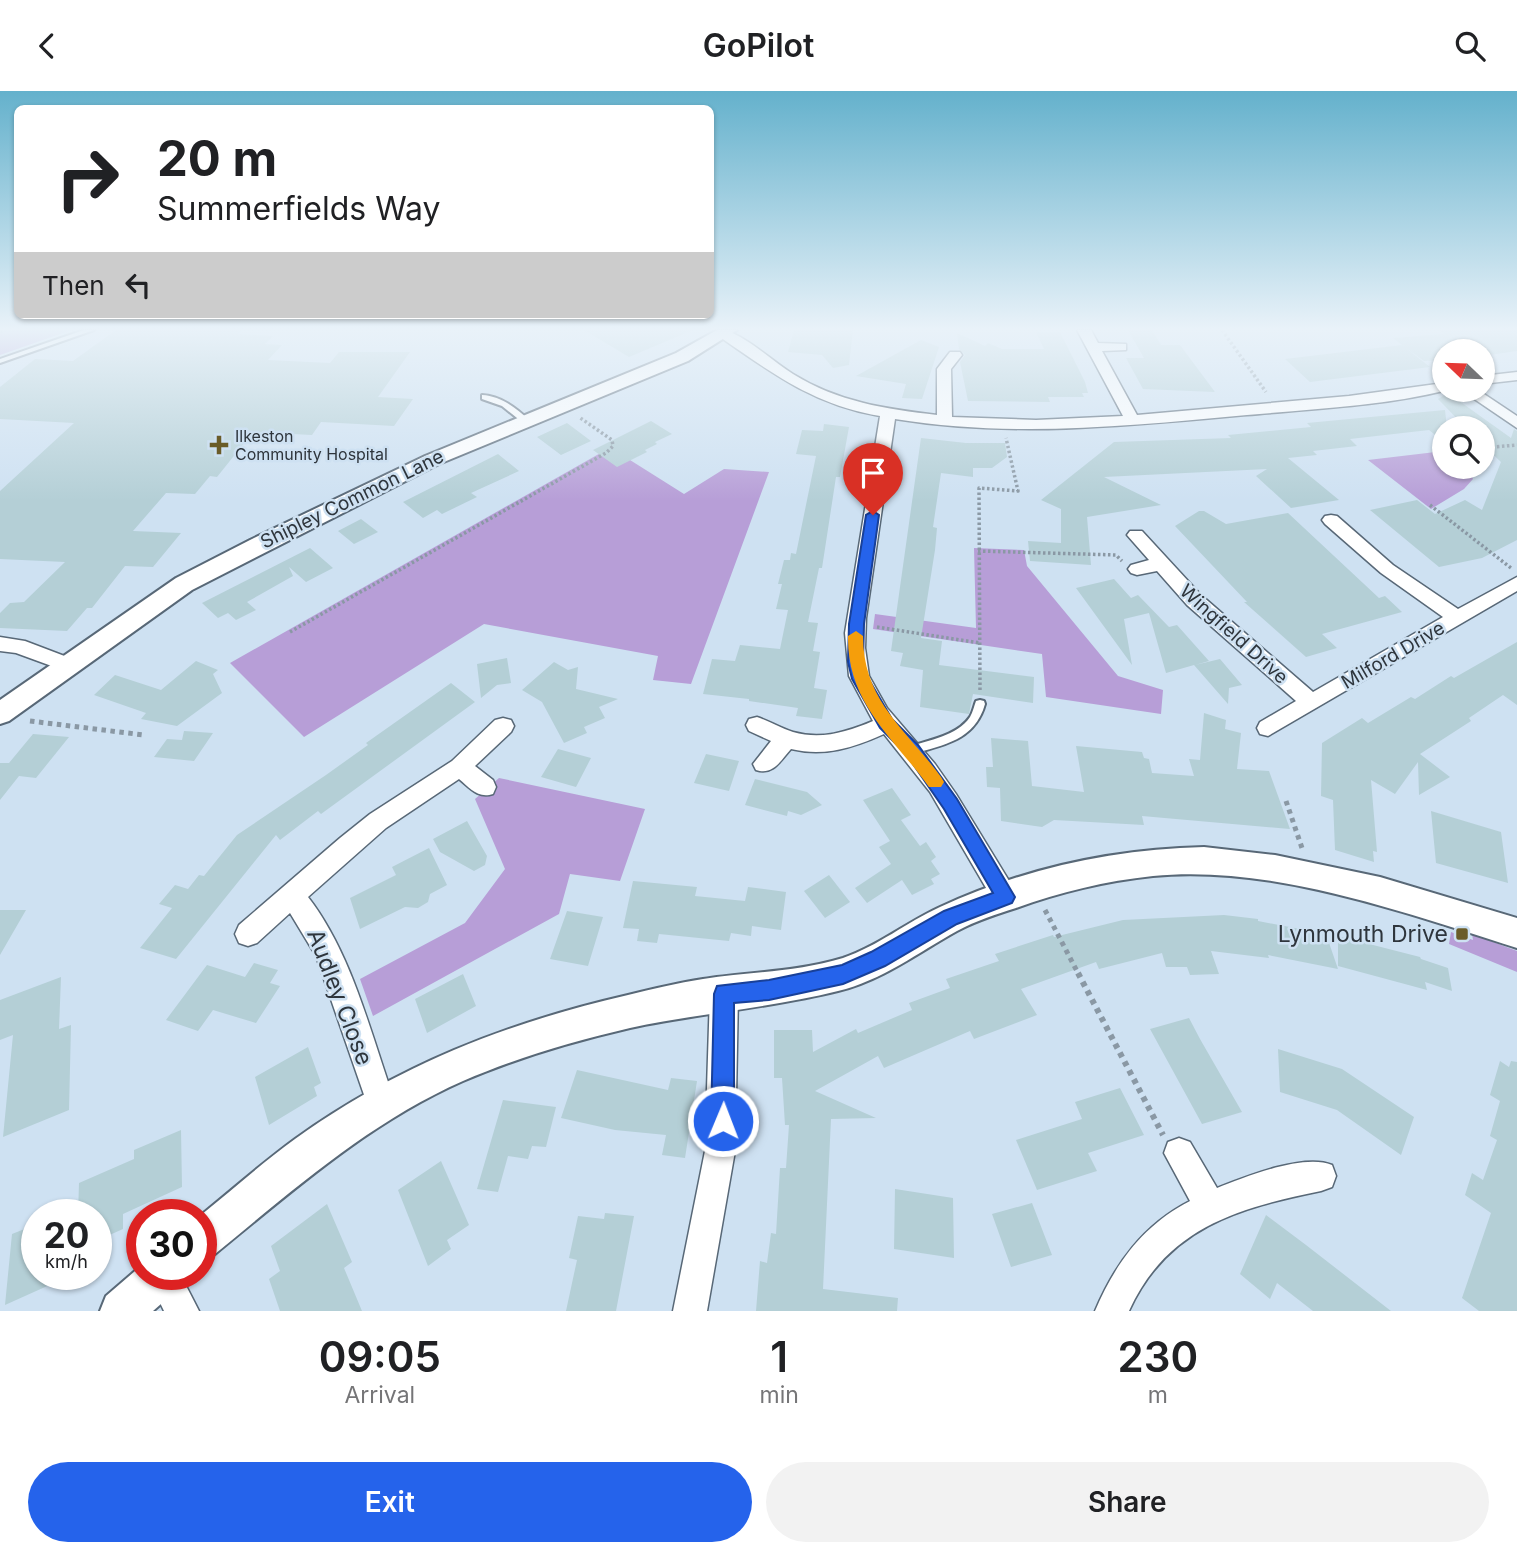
<!DOCTYPE html>
<style>
:root{--surface:#fff;--page:#f2f2f2;--text:#202124;--muted:#757577;--accent:#2563eb}
body{margin:0;font-family:Inter,sans-serif;background:var(--page);color:var(--text);height:100vh;display:flex;flex-direction:column;font-size:26px;white-space:nowrap}
*{box-sizing:border-box;margin:0}
p{font-size:23px;color:var(--muted)}
.icon{flex:none;width:38px;height:38px;fill:none;stroke:currentColor;stroke-width:2;stroke-linecap:round;stroke-linejoin:round}
.map{position:relative;height:1220px;overflow:hidden}
.details{display:flex;flex-direction:column;background:var(--surface);flex:1}
.details>*{flex:none}
.guide{position:absolute;left:14px;top:14px;width:700px;height:214px;border-radius:10px;box-shadow:0 2px 5px #0004;background:#fff;color:var(--text);overflow:hidden}
.needle{width:46px;rotate:293deg}
.buttons{position:absolute;left:1432px;top:248px;display:grid;gap:14px}
.buttons a{display:grid;place-items:center;width:63px;height:63px;border-radius:50%;background:var(--surface);box-shadow:0 2px 5px #0004;font-size:35px}
.speed{position:absolute;left:21px;top:1108px;display:flex;gap:14px;font-size:35px;font-weight:700;text-align:center}
.speed>*{display:grid;place-content:center;width:91px;height:91px;border-radius:50%;background:var(--surface);box-shadow:0 2px 5px #0004;line-height:1}
.speed small{font-size:18px;font-weight:400}
.speed .limit{border:10px solid #d22;background:#fff;color:#111}
.pin{position:absolute;display:grid;place-items:center;width:60px;height:60px;color:#fff;margin:-72px -30px;border-radius:50% 50% 50% 0;rotate:-45deg;box-shadow:0 0 7px #0007}
.pin .icon{rotate:45deg}
.me{position:absolute;width:77px;margin:-38px;rotate:1deg;stroke-linejoin:round;filter:drop-shadow(0 0 5px #0008)}
.turn{display:flex;align-items:center;gap:24px;height:147px;padding:0 28px;font-size:32px}
.turn .icon{width:91px;height:91px;stroke-width:2.5}
.turn b{display:block;font-size:49px;line-height:60px}
.then{display:flex;align-items:center;height:66px;padding:0 28px;background:#0003;gap:14px;font-size:26px}
.eta{display:flex;justify-content:space-evenly;align-items:center;height:119px;text-align:center}
.eta b{font-size:42px;font-weight:600;line-height:49px}
.action{display:flex;gap:14px;margin-top:auto;padding:14px 28px}
.action a{flex:1;height:80px;border-radius:42px;background:var(--accent);color:#fff;font-size:28px;font-weight:600;line-height:80px;text-align:center}
.action a+a{background:var(--page);color:var(--text)}
header{display:flex;justify-content:space-between;align-items:center;height:91px;padding:0 28px;background:var(--surface);font-size:32px;font-weight:600}
.map>svg:first-child{display:block}
.green{fill:#b79ed7}
.building{fill:#b4cfd6}
.lines{fill:none;stroke-linecap:round;stroke-linejoin:round}
.service-casing{stroke:#586877;stroke-width:4}
.minor-casing{stroke:#586877;stroke-width:3}
.tertiary-casing{stroke:#586877;stroke-width:4}
.path-far2{stroke:#8a98a4;stroke-width:3.5;stroke-dasharray:2.5 2.5;stroke-linecap:butt}
.path-far1{stroke:#8a98a4;stroke-width:5;stroke-dasharray:4.5 4.5;stroke-linecap:butt}
.path{stroke:#8a98a4;stroke-width:6;stroke-dasharray:5 5;stroke-linecap:butt}
.service{fill:#fff;fill-rule:evenodd}
.minor{fill:#fff;fill-rule:evenodd}
.tertiary{fill:#fff;fill-rule:evenodd}
.route{fill:#2563eb;stroke:#184099;stroke-width:2}
.slow{fill:#f59e0b}
.poi-dot{fill:#6a5c29;stroke:#cee1f2;stroke-width:2.5}
.labels{text-anchor:middle;dominant-baseline:central;stroke-width:5;stroke-linejoin:round;paint-order:stroke}
.far-poi-label{font-size:16px;fill:#2e353c;stroke:#cee1f2;text-anchor:start}
.street-label{font-size:19px;fill:#2e353c;stroke:#cee1f2}
.near-poi-label{font-size:23px;fill:#2e353c;stroke:#cee1f2;text-anchor:end}
.near-street-label{font-size:23px;fill:#2e353c;stroke:#cee1f2}
</style>
<header><svg class="icon" aria-label="back" viewBox="0 0 24 24"><path d="M15 5l-7 7 7 7"/></svg>GoPilot<svg class="icon" aria-label="search" viewBox="0 0 24 24"><circle cx="10" cy="10" r="6"/><path d="M15 15l6 6"/></svg></header>
<div class="map">
<svg width="1517" height="1220" viewBox="0 0 1517 1220">
<rect width="100%" height="100%" fill="#cee1f2"/>
<!-- green -->
<path class="green" d="M0 239H71L0 264Z
M604 360 630 369 684 403 724 378 769 381 691 593 653 589 658 565 484 533 304 646 230 572Z
M1444 360V376H1468L1473 388 1464 398 1431 418 1368 369Z
M974 457 1024 459 1027 475 1118 585 1163 599 1161 623 1046 606 1042 563 873 538 875 523 976 537Z
M499 687 645 718 620 790 570 783 559 823 373 925 360 888 465 832 505 778 475 708Z
M1451 841 1473 849 1472 843 1517 860V881L1449 853Z"/>
<!-- building -->
<path class="building" d="M116 239H242L238 243 273 245 265 253 282 254 268 269 330 272 339 261H410L378 306 413 308 394 335 321 331 312 344 253 341 217 386 210 385 195 403 166 402 133 440 181 442 153 476 125 475 92 517H87L67 540 0 537V522L10 512 24 511 65 471 0 468V400L74 332 0 328V296L35 268 73 270Z
M584 239H693L629 266Z
M794 239H853L849 274 833 277 822 264 788 261Z
M1128 239H1152L1161 254H1180L1215 301 1143 298 1126 267H1144Z
M1439 239H1517V260L1482 265V261H1444V269L1424 270 1406 257 1430 276 1310 291 1285 268 1402 254 1393 247 1444 243Z
M1036 241H1060L1085 291 1088 302H1082L1084 306H1048L1050 311 968 310 960 271 965 264 959 258 957 242 985 255 988 252 1002 258H1044Z
M921 249 939 256 922 308 902 307 906 293 856 285Z
M1448 302 1511 347 1514 338 1517 340V449L1482 467 1439 476 1370 419 1417 409 1435 423 1465 409 1482 419 1501 371 1482 353V338H1467L1438 308Z
M1445 319 1447 337 1444 338V351L1429 339 1350 348 1357 355 1313 360 1317 364 1288 367 1339 409 1291 417 1256 385 1267 378 1104 386 1161 414 1087 426 1091 474 1030 470 1028 450 1061 452V418L1041 409 1114 351 1231 347 1228 344 1311 336 1307 332Z
M651 330 672 343 655 351 657 353 645 359 647 361 617 376 593 359Z
M567 332 591 350 561 364 537 346Z
M824 333 849 336 840 386H836L822 477H819L808 531 818 532 813 560 820 561 814 597 827 599 822 628 796 625 798 617 749 610V608L703 603 712 568 735 570 740 554 780 558 788 519 776 518 782 493H778L784 469H790L791 462 796 463 816 365 796 363 802 339 823 340Z
M921 347 966 352H1005L1007 366 992 377H973V386L941 382 933 436 937 437 935 459 921 547 942 550 939 574 1034 586 1033 612 973 603 969 623 920 616 923 579 900 575 903 562 891 560Z
M498 363 519 380 471 402 477 406 442 423 437 419 423 427 403 411Z
M1199 420H1204L1226 433 1288 422 1379 507 1385 505 1402 521 1322 543 1337 557 1306 566 1244 511H1247L1175 435Z
M361 428 378 441 354 453 338 440Z
M310 457 333 477 306 491 289 476 293 485 247 511 256 519 236 529 228 522 218 527 202 512Z
M1114 488 1131 507 1138 504 1169 536 1177 534 1209 570 1195 574 1220 568 1242 594 1229 597 1228 613 1194 574 1166 582 1149 522 1124 528 1132 574 1076 497Z
M1517 551V614L1503 604 1469 627 1471 630 1420 663 1450 686 1419 704 1418 671 1395 703 1371 689 1377 761 1373 760 1374 771 1335 759 1333 709 1321 705 1322 652 1362 627 1368 632 1411 606 1415 608 1451 585 1454 587Z
M507 567 511 592 497 594 481 607 477 573Z
M196 570 218 579 213 583 222 602 177 635 141 628 146 622 94 604 115 584 161 599Z
M554 571 568 579 578 576 576 598 618 608 599 616 605 627 584 636 587 642 564 652 542 611 522 599Z
M451 592 475 611 321 723 318 720 280 749 276 744 176 868 140 857 172 817 159 813 175 794 188 798 199 784 204 785 237 744 326 684 368 654 366 652Z
M1204 622 1226 629 1225 638 1241 642 1237 678 1269 680 1290 738 1142 725 1144 734 1054 729 1042 736 1001 730 1000 697 987 696 986 676H993L991 647 1028 650 1032 695 1084 701 1076 655 1142 661 1144 667 1149 668 1152 682 1194 685 1189 668 1200 669Z
M184 640 213 642 194 670 154 666 167 648 182 649Z
M33 643 69 646 36 687 19 685 0 709V672H9Z
M558 658 591 667 576 696 541 686Z
M706 663 739 670 729 700 694 692Z
M755 688 807 701 822 714 801 724 788 720 787 725 745 714Z
M892 697 911 724 901 729 920 755 926 751 936 766 931 770 940 783 931 788 934 793 912 804 902 789 867 812 855 797 891 773 879 756 890 750 863 709Z
M1431 720 1501 741 1508 792 1436 772Z
M467 730 487 765 485 774 474 780 440 761 433 748Z
M429 757 447 794 430 803 428 811 418 817 405 816 360 838 350 807 396 784 392 776Z
M829 784 850 811 825 827 804 800Z
M633 790 697 796 695 805 745 810 748 796 786 801 781 839 752 835 751 845 731 842 729 850 659 843 657 852 637 850 639 838 623 837Z
M0 819H26L0 864Z
M567 820 603 826 588 875 550 868Z
M1224 824 1258 828V830L1326 843 1338 878 1268 864 1269 867 1211 860 1219 883 1190 884 1187 876H1166L1162 862 1099 878 1096 871 1021 898 1037 924 974 948 970 940 884 977 878 965 815 1000 876 1027 831 1028 823 1198 898 1207 897 1220H756L760 1170 767 1172 771 1142 776 1143 780 1077H786L789 1034H785L782 987H774V939H812L813 961 856 938 858 942 912 919 909 912 950 897 946 888 999 870 995 863 1053 844 1054 846 1123 829Z
M1338 845 1420 866 1421 868 1448 877 1452 900 1425 891 1427 899 1338 875Z
M254 872 278 879 270 892 280 895 256 932 213 919 198 940 166 929 207 874 245 886Z
M463 883 476 915 427 942 415 908Z
M61 886 59 938 71 934 69 1019 3 1046 13 944 0 949V909Z
M1189 927 1200 948 1242 1021 1202 1033 1150 938Z
M308 956 321 992 314 996 317 1005 269 1034 255 986Z
M1278 958 1342 978 1414 1026 1401 1064 1337 1019 1280 1001Z
M1500 970 1509 976 1511 970 1517 971V1220H1479L1462 1207 1491 1122 1465 1104 1472 1082 1483 1089 1497 1049 1490 1045 1500 1010 1490 1004Z
M577 979 668 999 671 987 697 990 685 1067 662 1064 666 1044 615 1039 561 1027Z
M1120 997 1144 1044 1088 1062 1097 1080 1037 1099 1016 1049 1082 1028 1075 1011Z
M503 1009 556 1016 546 1056 532 1055 528 1068 508 1065 498 1101 477 1098Z
M181 1039 182 1096 123 1123V1138L96 1150V1124H78L79 1092 134 1068V1059Z
M441 1070 469 1134 447 1149 451 1158 428 1175 398 1099Z
M895 1098 953 1107 954 1167 894 1158Z
M1032 1112 1052 1164 1011 1176 992 1123Z
M327 1113 352 1171 344 1177 362 1220H280L269 1188 280 1180 271 1155Z
M605 1122 634 1125 616 1220H566L577 1169 569 1167 578 1125 604 1128Z
M1266 1124 1306 1154 1391 1220H1313L1277 1192 1270 1208 1240 1183Z
M37 1133V1183H74L5 1214 12 1143Z"/>
<g class="lines">
<defs>
<path id="service" d="M84 239H94L0 272V268Z
M482 304C501 305 516 317 529 329L522 331 502 315 482 308Z
M980 609 984 610 985 613C975 649 944 654 912 663L908 662 906 659 908 656C929 649 957 645 970 626 973 621 974 615 976 610Z"/>
<path id="minor" d="M725 239C749 247 772 270 793 283 838 311 886 318 937 324V278L950 261H960L962 264 951 278 952 326 1036 329 1123 325 1077 239H1091L1098 252 1126 253V259L1102 260 1137 324 1349 305 1444 292V299H1448C1383 315 1314 318 1247 324 1130 335 1011 347 895 328L866 527 865 557 869 585 887 617 935 673 956 703 1014 798 1018 806 1014 814 1005 818 996 814 930 701 884 643C853 657 824 666 791 658 781 669 773 685 756 679L753 673 771 650 749 640 746 634 749 628 757 626C769 630 780 637 793 641 821 649 847 641 873 630L849 585 845 542 880 325C815 314 773 283 720 246V240Z
M1517 281V289L1482 293V285Z
M1461 299H1478L1517 325V337Z
M1331 424 1337 425 1393 474 1458 518 1517 486V500L1268 645 1260 643 1257 637 1260 631 1296 610 1187 514 1157 480 1137 484 1131 482 1128 478 1131 474 1149 469 1127 444 1130 440H1142L1201 504 1313 601 1443 526 1381 482 1325 433 1322 429 1325 425Z
M0 546 25 550 75 569 78 574 75 579 68 581 16 562 0 560Z
M503 627 511 629 514 635 511 641 475 675 493 689 496 696 493 703C478 708 470 697 459 688L386 737 308 806C353 864 371 945 396 1014L391 1024 381 1029 371 1024 316 865 290 822 257 852 248 855 239 852 235 843 239 834 340 747 370 723 452 670 495 629Z
M724 890 734 893 738 903 735 1060 707 1220H673L705 1060 710 903 714 893Z
M1179 1047 1190 1051 1217 1097C1245 1086 1304 1062 1332 1074L1336 1085 1332 1096 1321 1100C1239 1117 1167 1136 1129 1220H1095C1115 1173 1143 1134 1190 1110L1164 1062 1168 1051Z
M146 1183H180L199 1220H164Z"/>
<path id="tertiary" d="M717 239H737L688 270 439 373 192 499 9 630 0 633V609L176 487 250 449 425 365 676 262Z
M1204 756 1275 764 1380 786 1517 827V857C1406 822 1271 773 1153 785 1106 790 1060 801 1016 817 997 823 975 830 957 840 919 861 881 890 838 900 770 917 699 922 630 937 574 950 516 967 463 990 370 1031 293 1099 215 1163L201 1169V1124C232 1099 262 1072 295 1048 397 975 506 932 628 904 652 898 678 892 703 888 749 881 797 881 843 867 878 855 907 831 940 816 1022 778 1113 758 1204 756Z
M142 1174V1183H184L178 1198 153 1220H100L106 1205Z"/>
</defs>
<!-- service casing -->
<use href="#service" class="service-casing"/>
<!-- minor casing -->
<use href="#minor" class="minor-casing"/>
<!-- tertiary casing -->
<use href="#tertiary" class="tertiary-casing"/>
<!-- path-far2 -->
<path class="path-far2" d="M1222 239 1266 301
M0 241 5 239
M1482 357 1517 354
M1430 414 1511 477
M978 460 1116 464 1122 470
M877 536 980 552
M290 541 606 362 613 355 612 349 579 326
M980 599 979 397 1018 400 1006 347"/>
<!-- path-far1 -->
<path class="path-far1" d="M30 630 144 644
M1286 710 1302 757
M1045 819 1079 884"/>
<!-- path -->
<path class="path" d="M1078 882 1163 1044"/>
<!-- service -->
<use href="#service" class="service"/>
<!-- minor -->
<use href="#minor" class="minor"/>
<!-- tertiary -->
<use href="#tertiary" class="tertiary"/>
</g>
<!-- sky -->
<linearGradient id="sky" x2="0" y2="1"><stop stop-color="#64b1cc"/><stop offset="0.58" stop-color="#e9f2f9"/><stop offset="1" stop-color="#e9f2f9" stop-opacity="0"/></linearGradient>
<rect width="1517" height="410" fill="url(#sky)"/>
<!-- route -->
<path class="route" d="M873 420 879 424 864 533 863 571 868 587 892 628 918 654 957 708 1015 806 1012 812 957 833 885 875 843 893 769 909 734 912V1030L731 1038 723 1041 715 1038 711 1030 714 903 717 895 769 889 842 874 871 861 944 820 993 802 944 718 906 663 880 637 852 588 848 571 849 533 866 424Z"/>
<!-- slow -->
<path class="slow" d="M856 540 863 545C863 610 906 638 941 686L944 691 941 696H929C893 646 847 612 848 545Z"/>
<!-- markers -->
<g class="poi-dot">
<path d="M215.5 343.5h7v7h7v7h-7v7h-7v-7h-7v-7h7z"/>
<rect x="1455" y="836" width="14" height="14" rx="3.5"/>
</g>
<g class="labels">
<!-- far-poi labels -->
<g class="far-poi-label">
<text x="235" y="345">Ilkeston<tspan x="235" dy="18">Community Hospital</tspan></text>
</g>
<!-- street labels -->
<g class="street-label">
<text transform="translate(352 408) rotate(-26)">Shipley Common Lane</text>
<text transform="translate(1234 543) rotate(42)">Wingfield Drive</text>
<text transform="translate(1393 564) rotate(-30)">Milford Drive</text>
</g>
<!-- near-poi labels -->
<g class="near-poi-label">
<text x="1448" y="843">Lynmouth Drive</text>
</g>
<!-- near-street labels -->
<g class="near-street-label">
<text transform="translate(340 906) rotate(69)">Audley Close</text>
</g>
</g>
</svg>
<div class="buttons">
<a><svg class="needle" viewBox="-14 -14 28 28"><path d="M0-13l5 13h-10z" fill="#e53935"/><path d="M0 13l5-13h-10z" fill="#757577"/></svg></a>
<a><svg class="icon" aria-label="search" viewBox="0 0 24 24"><circle cx="10" cy="10" r="6"/><path d="M15 15l6 6"/></svg></a>
</div>
<div class="speed"><div>20<small>km/h</small></div><div class="limit">30</div></div>
<div class="pin" style="left:873px;top:424px;background:#d93025"><svg class="icon" aria-label="arrive" viewBox="0 0 24 24"><path d="M6 21V4h12l-3 4 3 4H6"/></svg></div>
<svg class="me" style="left:723px;top:1030px" viewBox="-20 -20 40 40"><circle r="17" fill="#2563eb" stroke="#fff" stroke-width="3"/><path d="M0-11L8 9 0 5-8 9z" fill="#fff"/></svg>
<div class="guide">
<div class="turn"><svg class="icon" aria-label="right" viewBox="0 0 24 24"><path d="M7 20v-9h11M14 6l5 5-5 5"/></svg><div><b>20 m</b>Summerfields Way</div></div>
<div class="then">Then<svg class="icon" aria-label="left" viewBox="0 0 24 24"><path d="M17 20v-9H6M10 6l-5 5 5 5"/></svg></div>
</div>
</div>
<section class="details">
<div class="eta">
<div><b>09:05</b><p>Arrival</p></div>
<div><b>1</b><p>min</p></div>
<div><b>230</b><p>m</p></div>
</div>
<div class="action"><a>Exit</a><a>Share</a></div>
</section>
